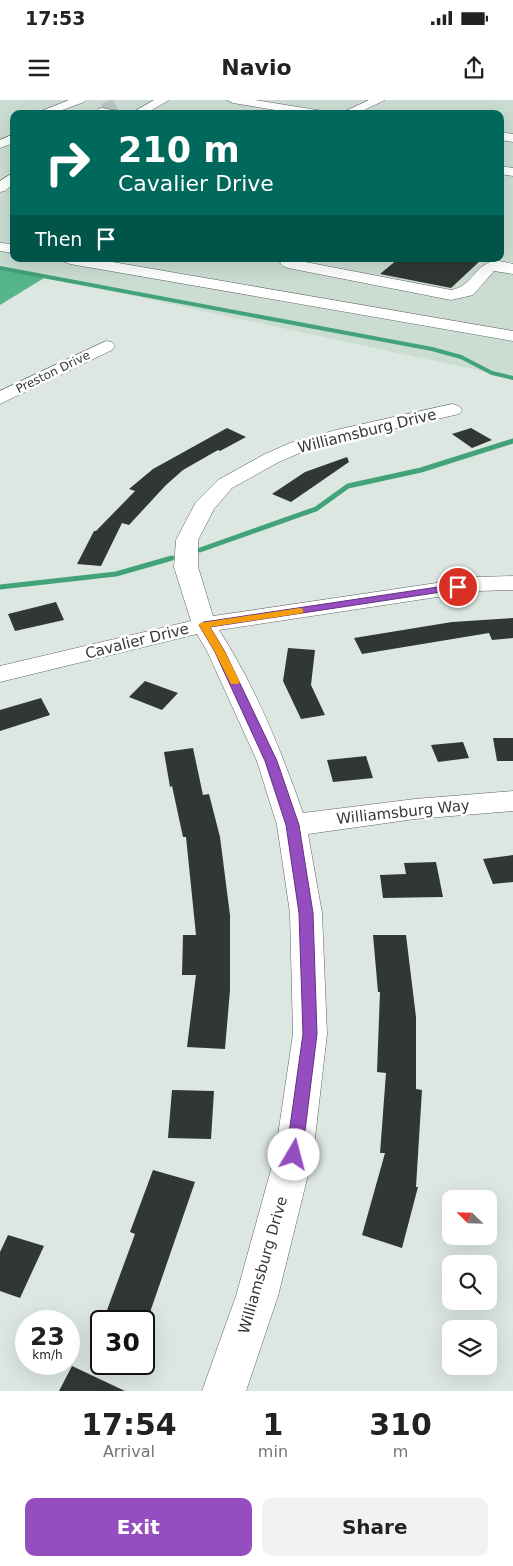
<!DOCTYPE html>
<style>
:root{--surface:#fff;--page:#f2f2f2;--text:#222;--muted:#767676;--accent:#964dc0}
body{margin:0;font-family:"DejaVu Sans",sans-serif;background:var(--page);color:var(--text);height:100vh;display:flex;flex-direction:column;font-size:19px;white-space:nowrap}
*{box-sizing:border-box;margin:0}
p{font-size:16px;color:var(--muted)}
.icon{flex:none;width:28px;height:28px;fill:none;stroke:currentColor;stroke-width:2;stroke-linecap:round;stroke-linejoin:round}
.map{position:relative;height:1291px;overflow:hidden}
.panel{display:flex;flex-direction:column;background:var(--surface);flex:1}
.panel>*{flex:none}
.banner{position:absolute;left:10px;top:10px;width:494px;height:152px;border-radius:10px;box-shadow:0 5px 20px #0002;background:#00695c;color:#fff;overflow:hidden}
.needle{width:32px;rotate:293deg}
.controls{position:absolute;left:442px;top:1090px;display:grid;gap:10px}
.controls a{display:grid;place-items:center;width:55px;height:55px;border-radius:10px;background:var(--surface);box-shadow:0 5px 20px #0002;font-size:25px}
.speed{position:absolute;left:15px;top:1210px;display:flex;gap:10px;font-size:25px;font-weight:700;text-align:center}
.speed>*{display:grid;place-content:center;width:65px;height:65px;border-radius:50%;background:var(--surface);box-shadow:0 5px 20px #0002;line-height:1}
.speed small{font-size:12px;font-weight:400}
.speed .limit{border:2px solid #111;border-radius:8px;background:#fff;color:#111}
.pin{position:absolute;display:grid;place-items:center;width:42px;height:42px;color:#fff;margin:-21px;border:2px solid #fff;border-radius:50%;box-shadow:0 1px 5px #0007}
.me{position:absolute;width:55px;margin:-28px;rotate:8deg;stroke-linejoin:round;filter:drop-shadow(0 0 4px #0008)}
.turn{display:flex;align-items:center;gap:18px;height:105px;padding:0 25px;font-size:22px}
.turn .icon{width:65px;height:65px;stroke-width:2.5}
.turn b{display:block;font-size:35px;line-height:42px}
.then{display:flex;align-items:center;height:48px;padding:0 25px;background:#0003;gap:10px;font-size:19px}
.eta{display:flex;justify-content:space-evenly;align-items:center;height:85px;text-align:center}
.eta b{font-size:30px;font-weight:700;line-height:35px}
.button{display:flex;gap:10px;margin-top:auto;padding:10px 25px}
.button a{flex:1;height:58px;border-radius:10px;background:var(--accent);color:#fff;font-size:20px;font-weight:700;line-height:58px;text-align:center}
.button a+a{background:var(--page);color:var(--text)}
.status{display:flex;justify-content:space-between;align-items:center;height:35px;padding:0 25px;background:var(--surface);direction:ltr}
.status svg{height:14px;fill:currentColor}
header{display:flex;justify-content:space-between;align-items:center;height:65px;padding:0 25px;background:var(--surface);font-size:22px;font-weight:700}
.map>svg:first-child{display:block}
.built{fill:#cbddd3;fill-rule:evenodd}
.forest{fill:#56b689}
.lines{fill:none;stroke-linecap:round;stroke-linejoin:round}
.stream-far1{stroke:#42a378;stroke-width:4}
.stream{stroke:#42a378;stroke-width:5}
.building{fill:#313834}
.minor-tunnel{stroke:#bcc4bf;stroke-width:13;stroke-dasharray:13 6;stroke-linecap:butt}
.minor-casing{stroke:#5c6460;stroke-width:1}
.minor{fill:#fff;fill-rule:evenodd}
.route{fill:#964dc0;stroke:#62327d}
.slow{fill:#f59e0b}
.labels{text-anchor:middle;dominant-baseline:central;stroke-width:5;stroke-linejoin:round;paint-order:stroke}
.far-street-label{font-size:12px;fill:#363a38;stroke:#fff}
.street-label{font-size:15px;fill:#363a38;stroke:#fff}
</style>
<div class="status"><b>17:53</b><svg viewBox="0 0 49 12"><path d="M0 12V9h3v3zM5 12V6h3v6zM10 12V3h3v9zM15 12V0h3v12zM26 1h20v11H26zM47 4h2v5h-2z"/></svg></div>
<header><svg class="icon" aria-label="menu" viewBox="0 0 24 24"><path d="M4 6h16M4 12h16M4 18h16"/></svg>Navio<svg class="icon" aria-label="share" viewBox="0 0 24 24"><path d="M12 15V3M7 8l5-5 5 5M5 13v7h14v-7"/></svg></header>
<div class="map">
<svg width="513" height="1291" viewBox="0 0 513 1291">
<rect width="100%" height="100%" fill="#dde7e1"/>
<!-- built -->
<path class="built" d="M0 0H513V278L0 167ZM14 14H500V159H14Z"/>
<!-- forest -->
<path class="forest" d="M0 167 44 178 0 205Z"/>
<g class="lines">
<!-- stream-far1 -->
<path class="stream-far1" d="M0 168 432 249 461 257 492 273 513 278"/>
<!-- stream -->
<path class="stream" d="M200 450 316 409 348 386 421 370 513 341
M0 487 116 474 172 458"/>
</g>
<!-- building -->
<path class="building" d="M398 159H482L451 188 380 174Z
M227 328 246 337 220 351 218 350 183 370 166 385 129 425 122 423 101 466 77 464 94 431H96L135 391 129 389 153 369Z
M471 328 492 340 472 348 452 334Z
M347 357 349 362 291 402 272 394 305 372Z
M56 502 64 520 15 531 8 514Z
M513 518V538L492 540 489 533 362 554 354 538 452 522Z
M288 548 315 550 311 585 325 615 301 619 283 581Z
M145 581 178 593 162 610 129 597Z
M41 598 50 615 0 631V610Z
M493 638H513V661H497Z
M463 642 469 658 438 662 431 645Z
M193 648 203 695 209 694 220 737 230 815V890L225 949 187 947 196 875H182L183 835H196L186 737H183L172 686 170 687 164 652Z
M366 656 373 678 333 682 327 660Z
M513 755V782L493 784 483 759Z
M436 762 443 797 383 798 380 775 406 774 404 763Z
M373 835H406L416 917V989L422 990 416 1087H418L402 1148 362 1135 385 1053H380L386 973 377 972 380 892H378Z
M172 990 214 991 211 1039 168 1038Z
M153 1070 195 1082 147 1221H103L135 1134 130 1132Z
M8 1135 44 1146 20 1198 0 1191V1152Z
M72 1266 125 1291H59Z"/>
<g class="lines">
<!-- minor-tunnel -->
<path class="minor-tunnel" d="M104 10 121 2"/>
<defs>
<path id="minor" d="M69 0H86L84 2 52 14H34Z
M154 0H169L145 14H130Z
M227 0H255L323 11 329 14H299L233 3Z
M369 0H385L356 14H339Z
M102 8 124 12 126 14 98 13 96 11 98 9Z
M500 32 513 34V42L500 40Z
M14 34V43L0 48V40Z
M500 66 513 68V76L500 74Z
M14 72V83L5 91 0 92V81Z
M0 143 14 144V153L0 151Z
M62 159H95L513 231V241L70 164 65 162Z
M284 159H301L300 161 451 190C474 186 475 162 497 161 502 161 508 163 513 164V174L494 171 473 195 451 200 288 168 283 166 280 163Z
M106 241 112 242 115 246 112 250 0 304V291Z
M452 304 459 306 462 310 459 314 340 341 304 351 277 363 232 388 214 409 198 440V467L213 516 477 477 513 476V490L477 491 219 530C255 586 281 650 303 713L415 699 513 691V711L415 719 308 734 322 813 327 934 313 1055 278 1196 246 1291H202L236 1196 275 1055 293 934 290 813 277 725 257 661 207 551 197 534 0 582V566L191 521 174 467 176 440 196 402 218 380 263 355 290 343 336 330Z"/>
</defs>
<!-- minor casing -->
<use href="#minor" class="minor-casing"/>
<!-- minor -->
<use href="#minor" class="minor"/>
</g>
<!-- route -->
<path class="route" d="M458 484 461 485V489L210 527 225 552 277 661 299 725 313 813 317 934 302 1055 299 1060 294 1062 288 1060 286 1055 303 934 299 813 286 725 265 661 215 552 199 525 204 522Z"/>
<!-- slow -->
<path class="slow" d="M300 508 303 509V513L210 527 225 552 240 582 238 584H231L215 552 199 525 200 523Z"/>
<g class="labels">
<!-- far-street labels -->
<g class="far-street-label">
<text transform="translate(53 272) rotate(-26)">Preston Drive</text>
</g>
<!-- street labels -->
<g class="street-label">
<text transform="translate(367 331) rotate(-14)">Williamsburg Drive</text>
<text transform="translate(137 541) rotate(-14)">Cavalier Drive</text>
<text transform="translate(403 712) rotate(-6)">Williamsburg Way</text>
<text transform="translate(263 1165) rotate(-74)">Williamsburg Drive</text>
</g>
</g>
</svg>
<div class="controls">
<a><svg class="needle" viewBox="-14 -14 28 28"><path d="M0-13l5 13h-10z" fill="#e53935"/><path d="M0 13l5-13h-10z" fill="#767676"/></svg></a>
<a><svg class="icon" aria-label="search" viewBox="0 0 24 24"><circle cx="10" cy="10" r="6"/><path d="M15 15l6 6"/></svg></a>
<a><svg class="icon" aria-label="layers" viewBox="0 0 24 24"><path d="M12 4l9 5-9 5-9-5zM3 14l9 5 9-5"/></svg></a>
</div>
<div class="speed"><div>23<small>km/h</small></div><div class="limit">30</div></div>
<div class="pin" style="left:458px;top:487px;background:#d93025"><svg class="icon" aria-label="arrive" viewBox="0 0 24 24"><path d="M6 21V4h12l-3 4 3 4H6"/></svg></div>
<svg class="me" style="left:294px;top:1055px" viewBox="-20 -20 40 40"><circle r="19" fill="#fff"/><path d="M0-13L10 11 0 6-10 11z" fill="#964dc0"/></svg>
<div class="banner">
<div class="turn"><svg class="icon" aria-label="right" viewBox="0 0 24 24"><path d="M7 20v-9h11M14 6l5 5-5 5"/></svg><div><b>210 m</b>Cavalier Drive</div></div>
<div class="then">Then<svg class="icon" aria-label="arrive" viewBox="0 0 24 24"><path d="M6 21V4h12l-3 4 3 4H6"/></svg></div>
</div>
</div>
<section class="panel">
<div class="eta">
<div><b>17:54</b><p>Arrival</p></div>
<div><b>1</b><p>min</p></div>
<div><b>310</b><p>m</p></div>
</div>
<div class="button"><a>Exit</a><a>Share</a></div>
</section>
